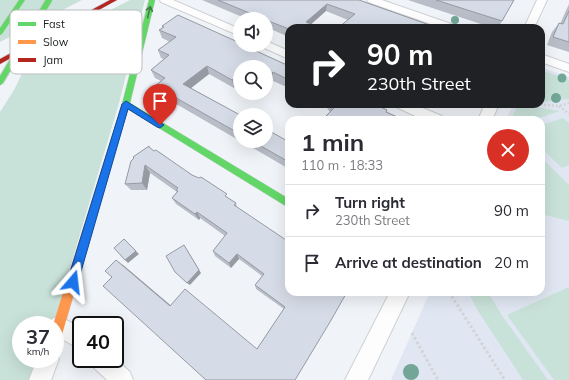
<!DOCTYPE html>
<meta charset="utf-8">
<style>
:root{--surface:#fff;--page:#f7f7f7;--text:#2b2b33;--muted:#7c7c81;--line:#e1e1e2}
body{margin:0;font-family:Mulish,sans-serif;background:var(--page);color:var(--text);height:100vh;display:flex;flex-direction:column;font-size:15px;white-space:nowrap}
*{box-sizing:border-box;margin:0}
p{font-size:13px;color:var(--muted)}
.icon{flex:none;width:22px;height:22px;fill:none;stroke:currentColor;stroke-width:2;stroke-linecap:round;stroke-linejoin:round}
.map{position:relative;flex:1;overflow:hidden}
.panel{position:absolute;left:285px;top:116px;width:260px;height:180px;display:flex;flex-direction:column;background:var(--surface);border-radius:12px;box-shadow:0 4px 16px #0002}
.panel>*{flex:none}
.banner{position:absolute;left:285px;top:24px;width:260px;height:84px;border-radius:12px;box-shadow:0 4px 16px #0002;background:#202124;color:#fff;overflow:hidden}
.tools{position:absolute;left:233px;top:12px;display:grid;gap:8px}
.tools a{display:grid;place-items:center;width:40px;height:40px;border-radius:50%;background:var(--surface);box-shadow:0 4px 16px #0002;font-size:20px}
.speed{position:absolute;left:12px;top:316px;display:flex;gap:8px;font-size:20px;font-weight:700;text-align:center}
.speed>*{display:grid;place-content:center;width:52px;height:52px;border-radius:50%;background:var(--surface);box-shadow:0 4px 16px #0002;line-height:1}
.speed small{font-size:10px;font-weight:400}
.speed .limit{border:2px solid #111;border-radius:6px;background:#fff;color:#111}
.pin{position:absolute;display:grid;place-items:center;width:34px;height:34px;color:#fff;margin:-41px -17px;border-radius:50% 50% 50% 0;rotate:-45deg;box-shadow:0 0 4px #0007}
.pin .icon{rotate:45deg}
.me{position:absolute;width:44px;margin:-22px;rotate:17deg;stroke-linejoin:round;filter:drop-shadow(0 0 3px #0008)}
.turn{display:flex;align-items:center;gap:14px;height:84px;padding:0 16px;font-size:18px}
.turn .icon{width:52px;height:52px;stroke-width:2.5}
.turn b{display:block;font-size:28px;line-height:34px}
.round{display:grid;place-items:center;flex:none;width:42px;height:42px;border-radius:21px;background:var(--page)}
.head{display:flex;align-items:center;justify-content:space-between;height:68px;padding:0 16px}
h1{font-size:24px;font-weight:700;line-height:30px}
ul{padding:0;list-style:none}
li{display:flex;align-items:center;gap:12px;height:52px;padding:0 16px;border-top:1px solid var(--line)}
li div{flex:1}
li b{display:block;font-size:15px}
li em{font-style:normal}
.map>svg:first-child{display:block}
.built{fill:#e0e7f2}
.green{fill:#c9e2d9}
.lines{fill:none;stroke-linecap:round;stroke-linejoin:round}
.street-casing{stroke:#ced0d4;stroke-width:2}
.fast-casing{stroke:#ced0d4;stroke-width:1}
.slow-casing{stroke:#ced0d4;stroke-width:1}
.jam-casing{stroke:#ced0d4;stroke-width:1}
.path-far1{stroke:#d3d4d5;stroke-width:2.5;stroke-dasharray:2 2;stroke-linecap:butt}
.path{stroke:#d3d4d5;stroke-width:3;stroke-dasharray:2.5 2.5;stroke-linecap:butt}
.street{fill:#fdfdfe;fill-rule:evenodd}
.fast{fill:#63d668;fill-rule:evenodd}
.slow{fill:#ff974d;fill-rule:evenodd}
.jam{fill:#b3261e;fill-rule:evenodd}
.fast-bridge-casing{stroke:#cdcfd1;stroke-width:8;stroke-linecap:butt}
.fast-bridge{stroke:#63d668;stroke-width:6}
.tree{fill:#72a697}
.wall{fill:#b8bdc7}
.shaded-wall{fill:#969aa2}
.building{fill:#d6dce7;stroke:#969aa2}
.oneway{stroke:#427c46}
.route{fill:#1a73e8;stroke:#114b97}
.key{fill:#fff;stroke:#bcbdbe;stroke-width:1}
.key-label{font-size:11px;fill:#202225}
</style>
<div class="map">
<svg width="569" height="380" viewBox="0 0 569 380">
<rect width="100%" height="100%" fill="#f0f3f8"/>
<!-- built -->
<path class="built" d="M541 67 569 77V380H391L430 292H541V120H506L513 104H541Z"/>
<!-- green -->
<path class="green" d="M0 0H82L0 42Z
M130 0H145L119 103 53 325H21V359H42L35 380H0V112L14 90 34 49Z
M541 70 569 80V99L541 102Z
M518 104 560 111 533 120H511Z
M563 118 569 123V165L562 168 541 148V125Z
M541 157 569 185V221L541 214Z
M569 287V380H554L507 315Z
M468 292H488L501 314 548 380H523L478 311Z"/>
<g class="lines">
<defs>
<path id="street" d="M160 0H173L240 29V36L161 2Z
M367 0H382L457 26 458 28H442L368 2Z
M537 0H547L534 28H524Z
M266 41 289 51V59L262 47 260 45H266Z
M541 54 569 64V72L541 62Z
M394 104H413L442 116 444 120H424L396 107Z
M485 104H499L492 120H478Z
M390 292H410L368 380H345Z
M59 316 81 328V350L55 335V325H49L52 319Z
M55 351 59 359 51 380H29L37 359H55Z
M115 358 130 372 133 380H107L93 367 90 359Z"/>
<path id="fast" d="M19 0H25L2 34 0 35V28Z
M149 0H155L130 103 289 199V208L128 109 116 149 112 152 109 151 108 149 122 104Z"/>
<path id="slow" d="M112 146 116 149 61 338 59 342 55 344V325H53L108 149Z"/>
<path id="jam" d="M110 0H117L0 64V59Z"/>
</defs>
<!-- street casing -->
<use href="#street" class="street-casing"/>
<!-- fast casing -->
<use href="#fast" class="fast-casing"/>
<!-- slow casing -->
<use href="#slow" class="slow-casing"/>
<!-- jam casing -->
<use href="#jam" class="jam-casing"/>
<!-- path-far1 -->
<path class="path-far1" d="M532 104 559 106 569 103
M559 106 569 114"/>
<!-- path -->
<path class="path" d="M449 292 505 380
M412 333 438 380"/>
<!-- street -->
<use href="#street" class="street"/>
<!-- fast -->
<use href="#fast" class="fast"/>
<!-- slow -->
<use href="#slow" class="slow"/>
<!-- jam -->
<use href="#jam" class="jam"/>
<defs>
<path id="fast-bridge" d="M0 82 49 0"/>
</defs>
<!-- fast-bridge casing -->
<use href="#fast-bridge" class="fast-bridge-casing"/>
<!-- fast-bridge -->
<use href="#fast-bridge" class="fast-bridge"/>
</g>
<!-- trees -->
<g class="tree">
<circle cx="455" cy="20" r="4"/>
<circle cx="562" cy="78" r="4.5"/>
<circle cx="556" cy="98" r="5"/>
<circle cx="411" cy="372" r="8"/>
</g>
<!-- wall -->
<path class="wall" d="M202 0H359L438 28 348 20 326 11 289 28V37L266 27V19H247Z
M408 0H514L498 28H493Z
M569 4V52L547 45 552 32 559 23 560 24Z
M162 26 289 66V88L273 81 269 85 266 83V67H240L234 88 209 74 191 88 240 115V141L159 94 155 86 161 81 155 78 151 70 164 59 161 58 158 50 170 42 162 38 159 30 162 28Z
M324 104H374L387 110V112L404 120H322L330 112Z
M450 104H457L455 107Z
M241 141 289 142V169Z
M149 146 151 149 236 203 237 207 330 322 206 380 123 265 171 306 257 349 284 309 256 289 255 285 262 276 239 259 231 268 215 256 213 251 225 236 200 218 199 220 176 204 172 198 177 192 150 173 147 190H131L125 184 134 158 133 157Z"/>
<!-- shaded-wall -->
<path class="shaded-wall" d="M327 4 326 11 307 28 306 22Z
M207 66 209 74 186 92 183 84Z
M273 72V81L269 85 268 76Z
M240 73V82L234 88 232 80Z
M145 165 150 173 147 190 142 183Z
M197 212 200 218 199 220 195 214Z
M124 239 139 254 128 263 125 260Z
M184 245 201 273 190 285 187 283Z
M237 254 239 259 231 268 229 263Z
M116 260 123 265 175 309 170 306Z"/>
<!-- building -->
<path class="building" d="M218 0H359L438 28H338L355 14 327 4 306 22 321 28H289V29L266 20V19H264Z
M436 0H514L502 21Z
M569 11V42L553 37 559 23 563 24Z
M178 15 240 43V45H243L289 66V80L273 72 268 76 266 75V67H240V73L232 80 207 66 183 84 240 115V134L155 86 165 78 151 70 169 55 158 50 176 37 159 30 164 27 162 26Z
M331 104H374L387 110 386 112 404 120H362L359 119 358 120H322L334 108Z
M266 129 289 142V162L252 141H266Z
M149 146V147L154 151 156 150 192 175 199 178 201 177 227 194 225 196 236 203 234 205 289 242V292H347L330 322 295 380H206L103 286 112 277 105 271 116 260 170 306 185 289 257 349 285 307 255 285 264 274 237 254 229 263 213 251 227 233 197 212 195 214 172 198 178 191 176 190 178 188 145 165 142 183 125 184 131 161 134 158 133 157Z
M124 239 136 251 125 260 114 248Z
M184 245 199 270 187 283 175 272 166 256Z"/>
<!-- one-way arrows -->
<defs><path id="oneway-shaft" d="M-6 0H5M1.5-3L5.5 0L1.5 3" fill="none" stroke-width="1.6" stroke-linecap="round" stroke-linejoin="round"/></defs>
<use class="oneway" href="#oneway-shaft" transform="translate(149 12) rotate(-76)"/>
<!-- route -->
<path class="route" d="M126 101 164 125 160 128 157 127 128 109 78 282 76 286 73 287 69 286 67 282 122 104Z"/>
<!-- legend -->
<rect x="10" y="10" width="132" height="64" rx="6" class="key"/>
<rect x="18" y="22" width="18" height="4" fill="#63d668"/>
<rect x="18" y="40" width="18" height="4" fill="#ff974d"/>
<rect x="18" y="58" width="18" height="4" fill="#b3261e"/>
<g class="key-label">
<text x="43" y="28">Fast</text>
<text x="43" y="46">Slow</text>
<text x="43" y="64">Jam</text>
</g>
</svg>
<div class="tools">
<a><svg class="icon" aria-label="sound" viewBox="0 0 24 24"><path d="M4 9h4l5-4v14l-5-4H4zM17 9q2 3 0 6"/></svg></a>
<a><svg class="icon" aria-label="search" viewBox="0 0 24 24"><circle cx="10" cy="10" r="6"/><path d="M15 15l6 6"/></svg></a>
<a><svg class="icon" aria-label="layers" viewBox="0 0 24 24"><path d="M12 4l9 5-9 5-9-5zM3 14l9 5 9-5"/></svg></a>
</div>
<div class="speed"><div>37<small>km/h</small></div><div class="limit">40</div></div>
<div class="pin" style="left:160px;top:125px;background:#d93025"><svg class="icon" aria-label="arrive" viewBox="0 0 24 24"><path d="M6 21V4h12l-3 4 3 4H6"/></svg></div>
<svg class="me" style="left:73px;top:282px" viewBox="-20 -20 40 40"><path d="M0-17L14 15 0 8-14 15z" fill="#1a73e8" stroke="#fff" stroke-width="4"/></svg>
<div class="banner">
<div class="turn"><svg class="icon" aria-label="right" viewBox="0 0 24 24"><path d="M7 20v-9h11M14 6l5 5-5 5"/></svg><div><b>90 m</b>230th Street</div></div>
</div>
<section class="panel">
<div class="head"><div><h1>1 min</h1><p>110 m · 18:33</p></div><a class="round" style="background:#d93025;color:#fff"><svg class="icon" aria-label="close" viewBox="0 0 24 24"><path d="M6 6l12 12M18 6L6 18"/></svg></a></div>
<ul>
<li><svg class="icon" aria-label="right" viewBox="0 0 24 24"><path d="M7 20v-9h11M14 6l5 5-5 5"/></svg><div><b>Turn right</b><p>230th Street</p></div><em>90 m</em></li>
<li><svg class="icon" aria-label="arrive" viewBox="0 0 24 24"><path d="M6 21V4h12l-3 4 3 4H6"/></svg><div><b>Arrive at destination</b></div><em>20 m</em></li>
</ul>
</section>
</div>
